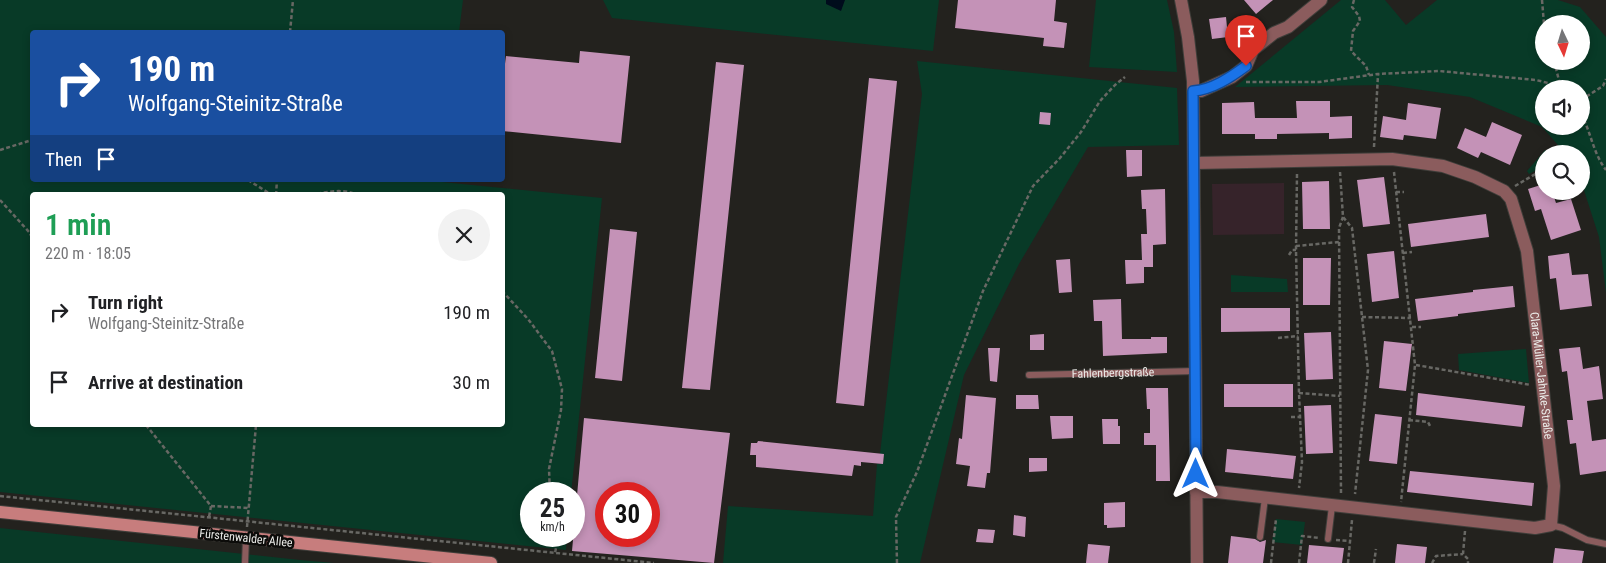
<!DOCTYPE html>
<meta charset="utf-8">
<style>
:root{--surface:#fff;--page:#f2f2f2;--text:#202124;--muted:#757577}
body{margin:0;font-family:"Roboto Condensed",sans-serif;background:var(--page);color:var(--text);height:100vh;display:flex;flex-direction:column;font-size:19px;white-space:nowrap}
*{box-sizing:border-box;margin:0}
p{font-size:16px;color:var(--muted)}
.icon{flex:none;width:28px;height:28px;fill:none;stroke:currentColor;stroke-width:2;stroke-linecap:round;stroke-linejoin:round}
.map{position:relative;flex:1;overflow:hidden}
.sheet{position:absolute;left:30px;top:192px;width:475px;height:235px;display:flex;flex-direction:column;background:var(--surface);border-radius:5px;box-shadow:0 2px 8px #0003}
.sheet>*{flex:none}
.banner{position:absolute;left:30px;top:30px;width:475px;height:152px;border-radius:5px;box-shadow:0 2px 8px #0003;background:#1a4fa0;color:#fff;overflow:hidden}
.needle{width:32px;rotate:176deg}
.tools{position:absolute;left:1535px;top:15px;display:grid;gap:10px}
.tools a{display:grid;place-items:center;width:55px;height:55px;border-radius:50%;background:var(--surface);box-shadow:0 2px 8px #0003;font-size:25px}
.speed{position:absolute;left:520px;top:482px;display:flex;gap:10px;font-size:25px;font-weight:700;text-align:center}
.speed>*{display:grid;place-content:center;width:65px;height:65px;border-radius:50%;background:var(--surface);box-shadow:0 2px 8px #0003;line-height:1}
.speed small{font-size:12px;font-weight:400}
.speed .limit{border:8px solid #d22;background:#fff;color:#111}
.pin{position:absolute;display:grid;place-items:center;width:42px;height:42px;color:#fff;margin:-51px -21px;border-radius:50% 50% 50% 0;rotate:-45deg;box-shadow:0 0 5px #0007}
.pin .icon{rotate:45deg}
.me{position:absolute;width:55px;margin:-28px;rotate:0deg;stroke-linejoin:round;filter:drop-shadow(0 0 4px #0008)}
.turn{display:flex;align-items:center;gap:18px;height:105px;padding:0 15px;font-size:22px}
.turn .icon{width:65px;height:65px;stroke-width:2.5}
.turn b{display:block;font-size:35px;line-height:42px}
.then{display:flex;align-items:center;height:48px;padding:0 15px;background:#0003;gap:10px;font-size:19px}
.round{display:grid;place-items:center;flex:none;width:52px;height:52px;border-radius:26px;background:var(--page)}
.overview{display:flex;align-items:center;justify-content:space-between;height:85px;padding:0 15px}
h1{font-size:30px;font-weight:600;line-height:38px;color:#1e9e55}
ul{padding:0;list-style:none}
li{display:flex;align-items:center;gap:15px;height:70px;padding:0 15px}
li div{flex:1}
li b{display:block;font-size:19px}
li em{font-style:normal}
.map>svg:first-child{display:block}
.industrial{fill:#36232a}
.green{fill:#083a27;fill-rule:evenodd}
.water{fill:#000c1c}
.building{fill:#c492b7;fill-rule:evenodd}
.lines{fill:none;stroke-linecap:round;stroke-linejoin:round}
.service-casing{stroke:#3f3e3a;stroke-width:8}
.minor-casing{stroke:#3f3e3a;stroke-width:14}
.secondary-casing{stroke:#3f3e3a;stroke-width:14}
.path{stroke:#686864;stroke-width:2.5;stroke-dasharray:4 2.5;stroke-linecap:butt}
.service{stroke:#8b5c5d;stroke-width:6}
.minor{stroke:#8b5c5d;stroke-width:12}
.secondary{stroke:#c77d7d;stroke-width:12}
.route-casing{stroke:#114b97;stroke-width:12}
.route{stroke:#1a73e8;stroke-width:9}
.labels{text-anchor:middle;dominant-baseline:central;stroke-width:5;stroke-linejoin:round;paint-order:stroke}
.street-label{font-size:12px;fill:#eaeae7;stroke:#0c0c0a}
</style>
<div class="map">
<svg width="1606" height="563" viewBox="0 0 1606 563">
<rect width="100%" height="100%" fill="#23221e"/>
<!-- industrial -->
<path class="industrial" d="M1284 183V234L1213 235 1212 184Z"/>
<!-- green -->
<path class="green" d="M0 0H463L459 32H32V180H442V182L602 198 571 494H531V536H567L566 550 0 492ZM32 195H502V425H32Z
M603 0H939L933 51 612 18Z
M1096 0H1167L1174 32 1177 72 1089 67Z
M1341 0H1385L1406 25 1437 0H1558L1580 7 1606 37V293L1599 237 1581 181V154H1566L1542 127 1470 97 1387 85 1235 87ZM1544 24H1581V61H1544ZM1544 89H1581V126H1544Z
M917 61 1177 88 1179 145 1088 147 1019 264 964 375 920 563H723L728 506 873 516 877 464H883L884 454H880L922 94Z
M1545 150 1549 154H1544V166L1529 174 1527 171Z
M1231 275 1287 279 1288 292H1231Z
M1526 349 1529 383 1459 370 1458 354Z
M1276 519 1305 522 1302 545 1272 542Z
M0 528 300 560 334 563H0Z"/>
<!-- water -->
<path class="water" d="M826 0H845L841 11 826 4Z"/>
<!-- building -->
<path class="building" d="M958 0H1056L1054 21 1067 23 1064 48 1043 46 1044 38 955 28Z
M1244 0H1273L1256 14Z
M1226 17 1228 37 1212 39 1209 19Z
M580 51 630 56 621 143 502 131V87L506 56 579 63Z
M716 62 744 65 710 390 682 388Z
M869 78 897 81 864 406 836 403Z
M1296 101H1330V117L1352 116V138L1329 139V133L1277 134V139H1255V134H1222V103L1254 102 1255 118H1297Z
M1408 103 1441 108 1436 139 1404 135 1403 140 1380 137 1383 116 1406 120Z
M1040 112 1051 113 1050 125 1039 124Z
M1492 122 1522 135 1510 165 1481 152 1478 158 1457 148 1465 128 1486 137Z
M1126 150H1142V176L1127 177Z
M1384 177 1390 224 1363 227 1357 180Z
M1329 181 1330 229H1303L1302 182Z
M1544 184V191H1552L1556 203 1571 199 1581 230 1551 240 1541 209 1535 211 1528 189Z
M1165 189 1166 244 1153 245V267H1144V283L1126 284 1125 260H1142L1141 234H1147L1146 209H1142L1141 190Z
M1486 214 1489 237 1411 247 1408 224Z
M610 229 637 232 622 381 595 378Z
M1394 251 1399 298 1372 302 1367 254Z
M1569 253 1572 275 1588 274 1592 306 1560 310 1556 278 1550 279 1548 256Z
M1303 258H1331L1330 305H1303Z
M1070 259 1072 292 1059 293 1056 260Z
M1513 286 1515 307 1458 314V316L1418 321 1415 299 1473 292V290Z
M1121 299 1122 339H1151V337H1167V353L1103 356 1102 321H1094L1093 300Z
M1221 308H1290V331L1221 332Z
M1331 332 1333 379 1306 380 1304 333Z
M1044 334V350H1030V335Z
M1384 341 1412 344 1406 391 1379 388Z
M1580 347 1583 369 1599 366 1603 399 1587 401 1592 441 1606 439V471L1580 475 1576 443 1570 444 1567 420H1573L1567 371 1562 372 1559 349Z
M988 348H1000L997 382 990 381Z
M1224 384H1293V407H1224Z
M1146 388H1168L1170 481H1156V445H1144V433H1150V409H1147Z
M1418 393 1525 406 1522 427 1416 415Z
M966 395 996 398 990 473H987L985 488 967 486 970 466 956 464 959 438 962 439Z
M1016 395H1038L1039 409H1016Z
M1331 405 1333 453 1306 454 1304 406Z
M1375 414 1402 417 1397 464 1369 461Z
M1050 416H1073V438L1052 439Z
M584 418 730 433 714 563 572 551ZM606 494H649V536H606Z
M1102 419H1118V426H1120V444H1103Z
M758 441 884 454 883 464 861 462V466L854 465 852 476 756 467V455H750L751 443H757Z
M1227 449 1296 456 1293 479 1225 472Z
M1029 458H1047V471L1029 472Z
M1410 471 1534 483 1532 506 1407 492Z
M1125 502V527L1107 528V525H1104V503Z
M1014 515 1026 517 1025 537 1013 535Z
M978 529 995 530 993 543 976 542Z
M1231 536 1255 539 1260 542 1266 540 1263 563H1228Z
M1088 544 1110 546 1108 563H1086Z
M1397 544 1427 547 1425 563H1395Z
M1309 545 1344 548 1342 563H1307Z
M1555 548 1584 551 1582 563H1553Z"/>
<g class="lines">
<defs>
<g id="service">
<path id="s1" d="M1029 375 1196 371"/>
<path d="M1551 525 1563 528 1587 540 1606 544"/>
<path d="M1260 537 1265 498"/>
<path d="M1328 539 1332 506"/>
<path d="M245 563 246 538"/>
</g>
<g id="minor">
<path d="M1181 0 1188 37 1193 81 1197 563"/>
<path d="M1193 91H1201L1232 77 1246 66 1253 50 1274 33 1288 27 1321 0"/>
<path id="s2" d="M1194 163 1392 159 1443 166 1475 177 1504 191 1511 199 1527 251 1554 486 1551 525 1535 528 1217 492H1196"/>
</g>
<path id="secondary" d="M0 512 491 563"/>
</defs>
<!-- service casing -->
<use href="#service" class="service-casing"/>
<!-- minor casing -->
<use href="#minor" class="minor-casing"/>
<!-- secondary casing -->
<use href="#secondary" class="secondary-casing"/>
<!-- path -->
<path class="path" d="M1354 0 1352 7 1359 16 1360 21 1353 31 1351 51 1366 66 1369 75
M1542 0 1544 24
M290 32 293 0
M1554 61 1561 88
M1246 82H1319L1378 74 1439 71 1536 80 1556 85 1562 89
M1581 100 1603 86 1606 79
M1581 114C1591 132 1593 153 1606 170
M1374 147 1378 75
M0 150 32 140
M1340 172 1343 217 1352 228 1368 370 1355 494
M1394 172 1415 365 1401 502
M1297 174 1296 250 1299 393 1302 462 1299 488
M248 180 272 195
M1515 186 1544 169
M1396 192H1404
M276 195 277 180
M311 195C326 192 343 188 357 195
M0 200 30 233 32 238
M1296 246 1339 242
M1403 253 1412 252
M1289 255 1292 250H1296
M502 291 528 319 552 351 562 389 561 410 549 469 550 494
M1362 317 1411 318
M1412 327H1421
M1278 338 1298 336
M1416 365 1531 385
M1299 393 1340 396
M1291 417H1301
M1409 420 1428 422 1431 428
M146 425 211 506 209 517
M1341 493 1339 228 1343 217
M0 496 654 563
M211 506 249 508
M247 527 256 425
M1465 531 1463 554 1468 559V563
M554 536 557 543 555 553
M1336 540 1350 541
M897 563 896 517 917 472 983 291 1033 186 1060 158 1081 132 1100 101 1115 85 1125 77
M1271 563 1276 519
M1299 563 1302 536 1319 538
M1348 563 1352 520
M1374 563 1376 549
M1432 563 1436 556 1463 554"/>
<!-- service -->
<use href="#service" class="service"/>
<!-- minor -->
<use href="#minor" class="minor"/>
<!-- secondary -->
<use href="#secondary" class="secondary"/>
</g>
<g class="lines">
<defs>
<path id="route" d="M1196 474 1193 91C1212 90 1231 77 1246 66"/>
</defs>
<!-- route casing -->
<use href="#route" class="route-casing"/>
<!-- route -->
<use href="#route" class="route"/>
</g>
<g class="labels">
<!-- street labels -->
<g class="street-label">
<text stroke="none"><textPath href="#s1" startOffset="84">Fahlenbergstraße</textPath></text>
<text stroke="none"><textPath href="#s2" startOffset="506">Clara-Müller-Jahnke-Straße</textPath></text>
<text transform="translate(246 538) rotate(6)">Fürstenwalder Allee</text>
</g>
</g>
</svg>
<div class="tools">
<a><svg class="needle" viewBox="-14 -14 28 28"><path d="M0-13l5 13h-10z" fill="#e53935"/><path d="M0 13l5-13h-10z" fill="#757577"/></svg></a>
<a><svg class="icon" aria-label="sound" viewBox="0 0 24 24"><path d="M4 9h4l5-4v14l-5-4H4zM17 9q2 3 0 6"/></svg></a>
<a><svg class="icon" aria-label="search" viewBox="0 0 24 24"><circle cx="10" cy="10" r="6"/><path d="M15 15l6 6"/></svg></a>
</div>
<div class="speed"><div>25<small>km/h</small></div><div class="limit">30</div></div>
<div class="pin" style="left:1246px;top:66px;background:#d93025"><svg class="icon" aria-label="arrive" viewBox="0 0 24 24"><path d="M6 21V4h12l-3 4 3 4H6"/></svg></div>
<svg class="me" style="left:1196px;top:474px" viewBox="-20 -20 40 40"><path d="M0-17L14 15 0 8-14 15z" fill="#1a73e8" stroke="#fff" stroke-width="4"/></svg>
<div class="banner">
<div class="turn"><svg class="icon" aria-label="right" viewBox="0 0 24 24"><path d="M7 20v-9h11M14 6l5 5-5 5"/></svg><div><b>190 m</b>Wolfgang-Steinitz-Straße</div></div>
<div class="then">Then<svg class="icon" aria-label="arrive" viewBox="0 0 24 24"><path d="M6 21V4h12l-3 4 3 4H6"/></svg></div>
</div>
<section class="sheet">
<div class="overview"><div><h1>1 min</h1><p>220 m · 18:05</p></div><a class="round"><svg class="icon" aria-label="close" viewBox="0 0 24 24"><path d="M6 6l12 12M18 6L6 18"/></svg></a></div>
<ul>
<li><svg class="icon" aria-label="right" viewBox="0 0 24 24"><path d="M7 20v-9h11M14 6l5 5-5 5"/></svg><div><b>Turn right</b><p>Wolfgang-Steinitz-Straße</p></div><em>190 m</em></li>
<li><svg class="icon" aria-label="arrive" viewBox="0 0 24 24"><path d="M6 21V4h12l-3 4 3 4H6"/></svg><div><b>Arrive at destination</b></div><em>30 m</em></li>
</ul>
</section>
</div>
